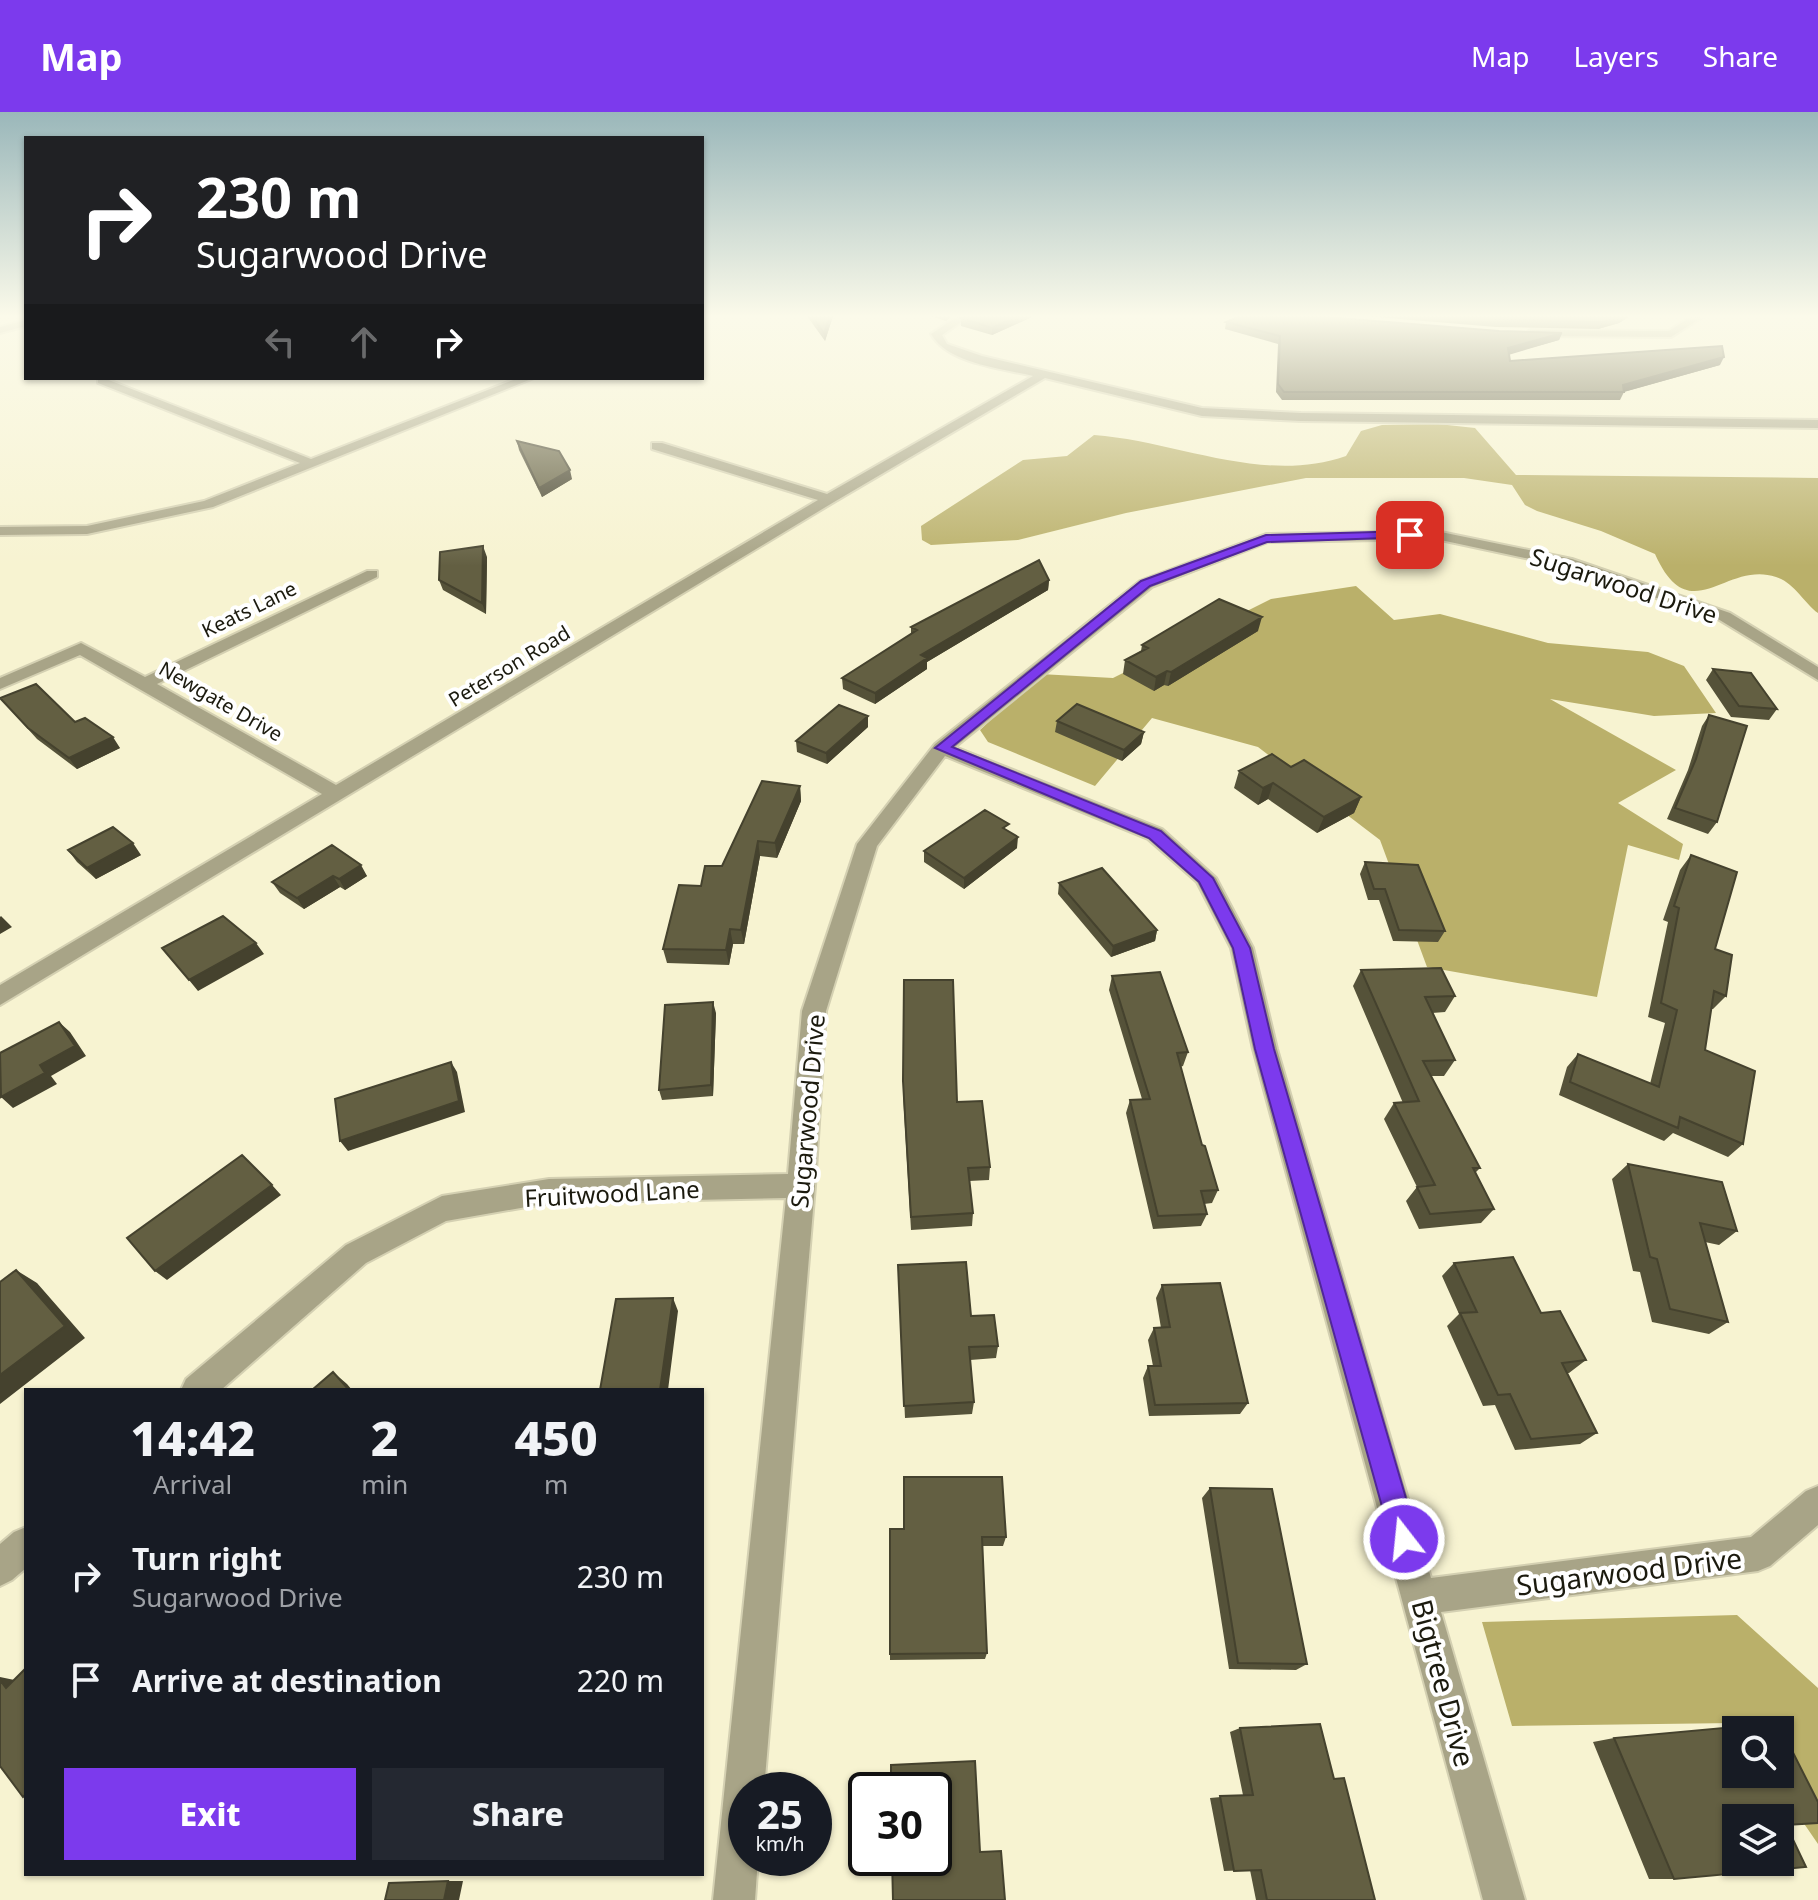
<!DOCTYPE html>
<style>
:root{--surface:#171b24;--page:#242831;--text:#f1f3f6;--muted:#9ea1a6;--accent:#7c3aed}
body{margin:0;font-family:"Noto Sans",sans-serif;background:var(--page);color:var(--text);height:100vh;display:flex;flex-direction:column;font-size:30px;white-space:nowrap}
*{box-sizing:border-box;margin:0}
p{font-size:26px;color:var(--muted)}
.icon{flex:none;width:44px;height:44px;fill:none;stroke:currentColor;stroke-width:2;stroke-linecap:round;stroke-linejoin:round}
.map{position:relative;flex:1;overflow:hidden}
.side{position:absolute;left:24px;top:1276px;width:680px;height:488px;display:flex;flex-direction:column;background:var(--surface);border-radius:0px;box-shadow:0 2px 6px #0004}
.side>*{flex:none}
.top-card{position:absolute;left:24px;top:24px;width:680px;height:244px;border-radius:0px;box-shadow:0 2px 6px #0004;background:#202124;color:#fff;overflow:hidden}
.controls{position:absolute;left:1722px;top:1604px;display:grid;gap:16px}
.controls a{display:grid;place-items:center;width:72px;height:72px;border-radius:0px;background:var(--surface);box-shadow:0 2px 6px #0004;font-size:40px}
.speed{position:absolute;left:728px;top:1660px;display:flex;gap:16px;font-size:40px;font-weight:700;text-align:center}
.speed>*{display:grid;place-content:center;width:104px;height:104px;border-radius:50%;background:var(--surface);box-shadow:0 2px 6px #0004;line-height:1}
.speed small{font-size:20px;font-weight:400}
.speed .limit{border:4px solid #111;border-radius:12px;background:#fff;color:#111}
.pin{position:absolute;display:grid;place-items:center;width:68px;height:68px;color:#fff;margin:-34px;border-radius:16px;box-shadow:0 4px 12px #0006}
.me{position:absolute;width:88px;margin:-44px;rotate:344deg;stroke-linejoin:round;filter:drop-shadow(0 0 6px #0008)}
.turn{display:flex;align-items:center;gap:28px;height:168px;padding:0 40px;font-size:36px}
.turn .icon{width:104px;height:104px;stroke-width:2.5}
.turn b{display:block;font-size:56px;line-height:68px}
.lanes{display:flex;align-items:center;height:76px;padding:0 40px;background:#0003;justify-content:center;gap:40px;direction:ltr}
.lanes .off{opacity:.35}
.eta{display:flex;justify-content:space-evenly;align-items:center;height:136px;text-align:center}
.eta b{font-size:48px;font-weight:800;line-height:56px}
.button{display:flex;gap:16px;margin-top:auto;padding:16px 40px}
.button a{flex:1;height:92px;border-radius:0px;background:var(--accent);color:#fff;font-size:32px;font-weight:800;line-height:92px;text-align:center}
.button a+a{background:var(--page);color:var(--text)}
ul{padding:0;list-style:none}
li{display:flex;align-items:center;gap:24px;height:104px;padding:0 40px}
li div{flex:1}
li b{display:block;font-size:30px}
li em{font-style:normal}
header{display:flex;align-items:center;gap:48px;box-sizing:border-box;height:112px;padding:0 40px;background:var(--accent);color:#fff}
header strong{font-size:38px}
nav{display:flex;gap:44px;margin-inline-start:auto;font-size:28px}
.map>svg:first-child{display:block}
.forest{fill:#bab06a}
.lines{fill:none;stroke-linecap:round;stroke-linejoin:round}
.street-casing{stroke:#d4d0b2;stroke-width:4}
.street{fill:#a8a487;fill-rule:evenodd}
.wall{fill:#555239}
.shaded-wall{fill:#45422e}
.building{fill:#635f42;stroke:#45422e;stroke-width:2;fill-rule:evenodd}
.route{fill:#7c3aed;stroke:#51269a;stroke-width:2}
.labels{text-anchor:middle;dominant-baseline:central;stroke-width:8;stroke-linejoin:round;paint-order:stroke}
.far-street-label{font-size:20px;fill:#1b1a0e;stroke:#fff}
.street-label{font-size:24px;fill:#1b1a0e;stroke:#fff}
.near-street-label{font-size:28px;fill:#1b1a0e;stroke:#fff}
</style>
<header>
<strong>Map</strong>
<nav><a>Map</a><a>Layers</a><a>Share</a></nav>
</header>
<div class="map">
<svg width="1818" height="1788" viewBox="0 0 1818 1788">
<rect width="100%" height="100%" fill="#f7f3d1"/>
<!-- forest -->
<path class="forest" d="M1438 312 1475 316 1516 363 1818 366V501C1804 491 1794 470 1776 465 1725 448 1690 520 1655 442L1601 419 1537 399 1525 393 1512 373 1464 366H1306L1126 401 1018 428 931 433 922 428 921 414 1023 348 1067 344 1094 323C1177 329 1263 373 1346 344L1361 319 1382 313Z
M1356 474 1394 508 1440 502 1548 531 1648 540 1684 554 1716 601 1654 604 1550 587 1676 658 1618 691 1683 732 1679 748 1628 733 1597 885 1427 855 1380 728 1258 635 1152 606 1095 674 988 630 980 618 1040 562 1113 566 1271 487Z
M1737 1503 1818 1576V1732L1770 1662H1780V1618H1739L1734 1611 1512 1614 1482 1510Z"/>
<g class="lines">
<defs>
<path id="street" d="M958 204H970L942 223 947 232 982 244 1202 296 1301 301 1818 308V316L1301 309 1202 304 1045 266 834 390 0 893V873L322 682 80 543 0 577V566L81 531 145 565 367 459H377V465L157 572 336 673 818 388 652 337V331H662L827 382 1033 264C1001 256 948 252 931 222Z
M1692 204H1704L1671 225 1531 224 1526 221 1531 218 1669 219Z
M26 208V214L0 221V215Z
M518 266H534L213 395 87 422 0 423V415L87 414 204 389 300 351 98 271V267H106L311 347Z
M1436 419 1572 447 1730 501 1818 555V568L1718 507 1563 454 1436 427 1268 430 1152 475 955 635 1162 717 1216 766 1253 836 1277 937 1431 1466 1751 1425 1806 1379 1818 1374V1413L1770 1454 1758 1459 1441 1500 1525 1788H1483L1253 937 1231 836 1197 770 1148 727 945 644 877 734 826 899 815 1074 764 1678H746V1746H758L755 1788H713L786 1086 549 1091 446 1109 366 1151 221 1278H181L186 1267 346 1133 442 1084 549 1067 788 1062 802 899 857 732 935 632 1140 469 1266 422Z
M26 1415V1456L12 1468 0 1474V1432L14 1420Z"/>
</defs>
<!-- street casing -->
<use href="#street" class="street-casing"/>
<!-- street -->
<use href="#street" class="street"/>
</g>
<!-- wall -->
<path class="wall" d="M807 204H833L825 229Z
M930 204H953L946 209Z
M965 204H1034L992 223 961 214V206Z
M1364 204H1630L1619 211 1598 217 1496 215Z
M1226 210 1562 221 1559 228 1509 242 1510 249 1720 253 1624 280 1620 288H1282L1276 280 1278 232 1225 217Z
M517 329 572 367 542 385 519 338Z
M487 445 486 502 443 478 439 468Z
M1049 468 1048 478 927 550V557L875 592 843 577 842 566 911 522V515Z
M1258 519 1168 574 1164 573 1154 579 1123 562 1125 548 1141 539 1142 533Z
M1713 557 1777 597 1769 608 1731 605 1706 568Z
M0 586 75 610 120 636 77 657 37 627Z
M1709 603 1717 710 1708 722 1667 707 1688 658 1702 614Z
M1057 609 1144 620 1141 632 1122 649 1055 620Z
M868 615 827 652 797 640 796 629Z
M1291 655 1361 685 1354 701 1317 721 1268 687 1258 693 1234 676 1239 659Z
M800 674 801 689 777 746 760 744 744 832H733L729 853 667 851 663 837 722 754Z
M1008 719 1017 736 964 777 924 750V739Z
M332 733 367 764 345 778 340 775 304 797 280 781 272 770Z
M68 738 141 743 96 767 77 750Z
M1691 743 1726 884 1713 897H1711L1705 938 1743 1032 1728 1045 1673 1021 1664 1029 1559 983 1567 955 1578 942 1650 972 1665 911 1648 905 1668 810 1663 808 1680 758Z
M1365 750 1445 819 1438 830 1393 829 1379 788H1368L1360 762Z
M1059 771 1157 818 1155 829 1111 845 1058 782Z
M1361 858 1455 884 1445 900 1432 901 1455 948 1444 964H1431L1480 1056 1475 1061 1494 1097 1481 1111 1419 1117 1406 1089 1417 1075 1384 1007 1394 991H1403L1353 874Z
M1112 864 1188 940 1183 954 1180 955 1202 1033 1218 1078 1212 1091 1204 1092 1207 1102 1201 1114 1153 1117 1126 1001 1130 988 1142 987 1109 878Z
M904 868 957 990 990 1055 989 1068 969 1069 973 1101 972 1114 911 1118 903 983Z
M716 901 713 984 662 988 659 978Z
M1628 1052 1737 1119 1719 1133 1705 1130 1728 1210 1709 1222 1652 1210 1640 1160 1633 1159 1612 1067Z
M1454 1151 1541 1201 1586 1248 1569 1261H1566L1597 1321 1580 1332 1515 1338 1495 1293 1483 1294 1447 1214 1459 1202 1442 1164Z
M898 1153 971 1204 998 1234 996 1246 970 1248 974 1290 972 1302 905 1306Z
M1162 1173 1248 1291 1240 1302 1149 1304 1143 1266 1148 1254H1153L1148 1228 1154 1216H1161L1156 1186Z
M1210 1376 1307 1552 1296 1558 1229 1557 1202 1386Z
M904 1417 1006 1425 1003 1434H982L987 1541 985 1547 890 1548V1542Z
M1240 1616 1334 1667 1375 1788H1256L1250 1758 1224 1759 1210 1686 1243 1683 1230 1620Z
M1614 1626 1786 1713 1674 1767H1649L1593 1630Z"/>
<!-- shaded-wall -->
<path class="shaded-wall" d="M830 204H833L825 229 824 221Z
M1018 204H1034L992 223V216Z
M1622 204H1630L1619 211 1598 217 1602 210Z
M1562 221 1559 228 1505 244 1508 236Z
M1724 245 1720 253 1623 280V273Z
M570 358 572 367 542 385 539 376Z
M483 434 487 445 486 502 482 491Z
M1049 468 1048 478 927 550V557L875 592V581L921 543Z
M1262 505 1258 519 1168 574 1171 560Z
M1167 559 1164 573 1154 579 1156 565Z
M868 604V615L827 652 826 641Z
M1144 620 1141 632 1122 649 1124 638Z
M113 625 120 636 77 657 69 646Z
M1273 671 1268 687 1258 693 1263 676Z
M800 674 801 689 777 746 775 731Z
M1361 685 1354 701 1317 721 1324 705Z
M1018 725 1017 736 964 777V766Z
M758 729 760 744 744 832 741 818Z
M133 731 141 743 96 767 87 756Z
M361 753 367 764 345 778 339 767Z
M333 764 340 775 304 797 297 786Z
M1 804 12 815 0 822V805Z
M730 817 733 832 729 853 726 838Z
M1157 818 1155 829 1111 845 1113 834Z
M256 831 264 842 198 879 189 868Z
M713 890 716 901 713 984 711 973Z
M59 910 70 920 86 944 51 964 57 972 13 996 1 985 40 953Z
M451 950 457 960 465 1000 348 1039 340 1029Z
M272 1073 281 1083 167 1168 155 1159Z
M16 1158 37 1171 85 1226 0 1292V1263Z
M673 1186 678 1199 668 1278H660Z
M333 1260 347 1272 352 1278H349Z
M0 1565 24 1570 6 1576 0 1568Z
M448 1769H463L459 1788H444Z"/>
<!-- building -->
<path class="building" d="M812 204H830L824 221Z
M965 204H1018L992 216 961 206Z
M1240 204H1314L1499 219 1562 221 1508 236 1510 249 1722 234 1724 245 1623 273 1624 280H1284L1278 272 1280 224 1226 210Z
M1456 204H1622L1602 210 1499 207Z
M517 329 559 339 570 358 539 376Z
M483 434 482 491 439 468 440 440Z
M1039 448 1049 468 921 543 927 546 875 581 842 566 917 518 911 515Z
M1219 487 1262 505 1171 560 1167 559 1156 565 1125 548 1148 536 1142 533Z
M1713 557 1751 561 1777 597 1739 594Z
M36 572 75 610 85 606 113 625 69 646 28 616 0 586Z
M1077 592 1144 620 1124 638 1057 609Z
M839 593 868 604 826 641 796 629Z
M1709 603 1747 614 1717 710 1675 696 1696 647Z
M1272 642 1291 655 1304 648 1361 685 1324 705 1273 671 1263 676 1239 659Z
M762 669 800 674 775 731 758 729 741 818 730 817 726 838 663 837 679 773 701 774 705 754H722Z
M985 698 1009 712 1003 716 1018 725 964 766 924 739Z
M113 715 133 731 87 756 68 738Z
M332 733 361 753 339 767 333 764 297 786 272 770Z
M1691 743 1737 760 1715 837 1732 843 1726 884 1714 879 1705 938 1755 959 1743 1032 1680 1005 1678 1016 1570 970 1578 942 1659 975 1677 898 1661 891 1679 796 1674 794Z
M1365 750 1418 753 1445 819 1399 818 1385 777H1374Z
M1102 756 1157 818 1113 834 1059 771Z
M223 804 256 831 189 868 162 836Z
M1441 856 1455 884 1425 885 1455 948 1423 949 1480 1056H1473L1494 1097 1430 1102 1417 1075 1435 1073 1394 991 1419 989 1361 858Z
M1160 860 1188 940 1177 941 1202 1033 1205 1034 1218 1078 1201 1079 1207 1102 1158 1104 1130 988 1150 987 1112 864Z
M904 868H953L957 990 982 989 990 1055 968 1056 973 1101 911 1105 903 969Z
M713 890 711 973 659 978 665 893Z
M59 910 75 934 40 953 45 961 1 985 0 941Z
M451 950 459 989 340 1029 335 987Z
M242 1043 272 1073 155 1159 127 1126Z
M1628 1052 1722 1070 1737 1119 1700 1111 1728 1210 1670 1197 1657 1147 1650 1145Z
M1513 1145 1541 1201 1560 1199 1586 1248 1562 1251 1597 1321 1531 1327 1510 1282 1498 1283 1460 1201 1477 1200 1454 1151Z
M966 1150 971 1204 994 1203 998 1234 969 1235 974 1290 904 1294 898 1153Z
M16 1158 65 1214 0 1263V1170Z
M1220 1171 1248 1291 1155 1293 1148 1254H1161L1154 1216 1170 1215 1162 1173Z
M673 1186 660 1278H600L616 1187Z
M333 1260 349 1278H312Z
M904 1365H1002L1006 1425H982L987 1541 890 1542V1417H904Z
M1210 1376 1272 1377 1307 1552 1238 1551Z
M26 1556V1682L23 1685 0 1654V1568L6 1576Z
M1778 1611 1818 1690V1711L1786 1713 1806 1755 1674 1767 1614 1626ZM1736 1618H1780V1662H1736ZM1736 1706H1780V1750H1736Z
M1320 1612 1334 1667 1344 1666 1375 1788H1267L1261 1758 1234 1759 1220 1684 1253 1683 1240 1616Z
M975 1649 980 1740 1001 1739 1005 1788H893L892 1746H934V1678H891V1653Z
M448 1769 444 1788H385L389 1771Z"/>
<!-- sky -->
<linearGradient id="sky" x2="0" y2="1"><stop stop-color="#9ab7ba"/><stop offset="0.45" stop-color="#fbfaea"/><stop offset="1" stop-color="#fbfaea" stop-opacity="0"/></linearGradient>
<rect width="1818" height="454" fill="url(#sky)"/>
<!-- route -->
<path class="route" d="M1410 419 1416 423 1414 425 1267 430 1150 474 952 635 1161 719 1213 766 1250 836 1274 937 1418 1427 1414 1436 1404 1440 1395 1436 1391 1427 1255 937 1233 836 1199 770 1149 726 935 636 1141 469 1266 423Z"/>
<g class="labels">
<!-- far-street labels -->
<g class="far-street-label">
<text transform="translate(249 497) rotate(-26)">Keats Lane</text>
<text transform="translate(509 554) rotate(-31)">Peterson Road</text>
<text transform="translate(221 589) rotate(30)">Newgate Drive</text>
</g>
<!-- street labels -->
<g class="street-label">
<text transform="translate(1624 473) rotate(18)">Sugarwood Drive</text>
<text transform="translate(807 999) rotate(-85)">Sugarwood Drive</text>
<text transform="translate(612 1081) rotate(-3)">Fruitwood Lane</text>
</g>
<!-- near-street labels -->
<g class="near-street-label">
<text transform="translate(1629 1459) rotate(-7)">Sugarwood Drive</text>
<text transform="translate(1444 1571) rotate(75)">Bigtree Drive</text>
</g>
</g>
</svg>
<div class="controls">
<a><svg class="icon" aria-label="search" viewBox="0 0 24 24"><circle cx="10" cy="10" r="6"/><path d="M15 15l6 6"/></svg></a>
<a><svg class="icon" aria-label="layers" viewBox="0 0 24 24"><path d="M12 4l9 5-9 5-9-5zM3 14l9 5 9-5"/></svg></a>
</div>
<div class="speed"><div>25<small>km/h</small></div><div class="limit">30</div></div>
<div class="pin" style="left:1410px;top:423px;background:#d93025"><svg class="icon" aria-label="arrive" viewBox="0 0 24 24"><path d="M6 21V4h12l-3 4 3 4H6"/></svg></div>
<svg class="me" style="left:1404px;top:1427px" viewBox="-20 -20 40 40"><circle r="17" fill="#7c3aed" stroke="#fff" stroke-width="3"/><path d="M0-11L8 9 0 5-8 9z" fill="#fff"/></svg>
<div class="top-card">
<div class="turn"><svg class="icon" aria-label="right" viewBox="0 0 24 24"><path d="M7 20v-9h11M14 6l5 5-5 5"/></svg><div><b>230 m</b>Sugarwood Drive</div></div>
<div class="lanes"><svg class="icon off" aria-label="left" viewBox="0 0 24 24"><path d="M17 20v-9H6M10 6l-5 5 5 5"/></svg><svg class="icon off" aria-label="ahead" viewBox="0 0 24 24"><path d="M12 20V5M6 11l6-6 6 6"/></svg><svg class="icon" aria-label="right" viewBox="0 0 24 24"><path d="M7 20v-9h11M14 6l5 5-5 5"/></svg></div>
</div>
<section class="side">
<div class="eta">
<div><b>14:42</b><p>Arrival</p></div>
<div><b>2</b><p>min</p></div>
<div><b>450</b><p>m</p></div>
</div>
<ul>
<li><svg class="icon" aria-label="right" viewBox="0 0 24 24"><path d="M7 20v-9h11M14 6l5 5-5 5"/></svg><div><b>Turn right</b><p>Sugarwood Drive</p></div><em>230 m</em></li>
<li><svg class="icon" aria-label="arrive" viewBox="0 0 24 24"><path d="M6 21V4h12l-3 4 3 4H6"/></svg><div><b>Arrive at destination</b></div><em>220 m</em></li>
</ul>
<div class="button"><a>Exit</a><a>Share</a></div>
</section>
</div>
